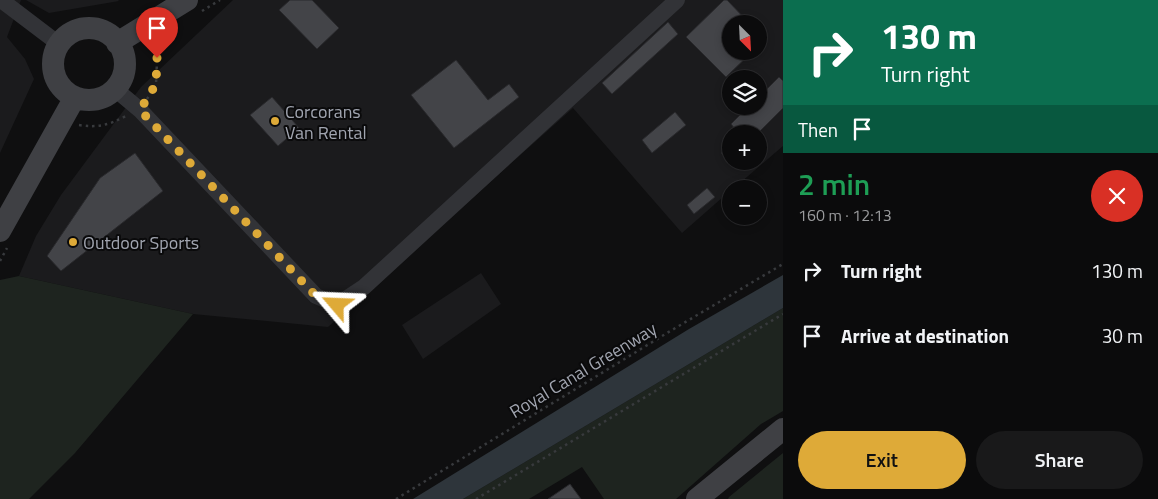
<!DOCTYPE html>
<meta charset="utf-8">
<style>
:root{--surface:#0b0b0c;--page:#19191a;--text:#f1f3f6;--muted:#9a9b9d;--line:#2b2b2d;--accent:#deaa38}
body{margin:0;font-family:"Titillium Web",sans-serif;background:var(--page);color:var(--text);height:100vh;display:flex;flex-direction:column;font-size:19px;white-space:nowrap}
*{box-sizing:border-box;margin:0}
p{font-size:16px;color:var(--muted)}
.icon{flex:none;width:28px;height:28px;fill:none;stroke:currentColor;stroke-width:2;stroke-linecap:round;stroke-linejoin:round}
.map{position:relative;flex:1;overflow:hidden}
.panel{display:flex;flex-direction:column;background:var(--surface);width:375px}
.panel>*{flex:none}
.hud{background:#0b6e4f;color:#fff;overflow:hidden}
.needle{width:32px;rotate:156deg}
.buttons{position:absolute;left:722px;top:15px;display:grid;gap:10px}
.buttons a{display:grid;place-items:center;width:45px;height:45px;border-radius:50%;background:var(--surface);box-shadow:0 2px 8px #0003,0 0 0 1px var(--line);font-size:25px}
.pin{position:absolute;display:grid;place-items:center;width:42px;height:42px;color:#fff;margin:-51px -21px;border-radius:50% 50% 50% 0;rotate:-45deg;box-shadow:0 0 5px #0007}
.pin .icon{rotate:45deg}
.me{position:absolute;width:55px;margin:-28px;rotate:296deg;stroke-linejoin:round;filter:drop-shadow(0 0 4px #0008)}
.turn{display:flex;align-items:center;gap:18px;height:105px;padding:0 15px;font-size:22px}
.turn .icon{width:65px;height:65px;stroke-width:2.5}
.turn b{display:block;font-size:35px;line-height:42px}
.then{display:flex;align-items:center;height:48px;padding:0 15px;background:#0003;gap:10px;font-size:19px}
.round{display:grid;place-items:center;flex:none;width:52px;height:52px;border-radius:26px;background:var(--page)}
.head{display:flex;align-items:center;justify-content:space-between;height:85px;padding:0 15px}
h1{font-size:30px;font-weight:600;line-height:38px;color:#1e9e55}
.primary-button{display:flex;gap:10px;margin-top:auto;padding:10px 15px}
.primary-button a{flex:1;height:58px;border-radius:30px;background:var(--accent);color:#111;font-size:20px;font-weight:600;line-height:58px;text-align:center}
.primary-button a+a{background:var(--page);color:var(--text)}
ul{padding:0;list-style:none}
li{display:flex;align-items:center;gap:15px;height:65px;padding:0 15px}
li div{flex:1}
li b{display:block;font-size:19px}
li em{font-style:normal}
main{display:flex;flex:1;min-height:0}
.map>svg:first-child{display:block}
.built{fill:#1b1b1d;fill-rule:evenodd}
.green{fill:#1e241f}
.water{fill:#2e353b}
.building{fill:#434448;stroke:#29292c}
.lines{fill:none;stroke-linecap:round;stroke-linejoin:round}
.path{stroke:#383a3d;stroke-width:2.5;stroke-dasharray:2.5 4;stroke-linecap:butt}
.street{stroke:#323337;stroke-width:16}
.secondary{stroke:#3f4044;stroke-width:22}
.route{stroke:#deaa38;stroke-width:9;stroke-dasharray:0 16.2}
.poi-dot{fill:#deaa38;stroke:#0a0a0b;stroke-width:2}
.labels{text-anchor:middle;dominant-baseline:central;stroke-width:4;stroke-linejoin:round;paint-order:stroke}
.poi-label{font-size:18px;fill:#a1a5b0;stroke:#0a0a0b;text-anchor:start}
.street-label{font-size:18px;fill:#a1a5b0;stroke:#0a0a0b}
</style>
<main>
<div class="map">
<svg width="783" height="499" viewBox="0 0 783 499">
<rect width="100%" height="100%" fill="#0f0f10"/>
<!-- built -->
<path class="built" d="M0 0H21L7 37 25 59 34 79 0 153Z
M26 0H118L119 1 49 13Z
M233 0H783V146L733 189H731V190L682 233 573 108 328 327 193 314 19 276 36 236 61 195 141 87ZM731 24H759V51H731ZM731 79H759V106H731ZM731 134H759V161H731Z
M481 273 501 304 423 359 402 325Z"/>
<!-- green -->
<path class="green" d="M19 276 193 314 75 453 29 499H0V280Z
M783 308V411L761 424 676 499H604L582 467 529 499H463Z
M783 453V499H728L729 497Z"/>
<!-- water -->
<path class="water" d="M783 275V308L463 499H413L689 329Z"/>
<!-- building -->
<path class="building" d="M290 0H312L339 28 317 49 279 10Z
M724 0H727L750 24H731V51H753L726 77 686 37Z
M668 22 678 34 612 94 602 83Z
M456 60 488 100 509 84 519 97 454 148 411 95Z
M779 77 783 81V108L757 134H739L731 124 749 106H759V97Z
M272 97 299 128 278 146 250 115Z
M675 112 686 125 652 153 642 140Z
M731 142V160L730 162 721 153Z
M135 153 163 191 61 271 47 256 100 178Z
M707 188 715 197 694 214 687 205Z
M570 484 581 499H548Z"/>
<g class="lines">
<!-- path -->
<path class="path" d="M202 11 220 0
M147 99 156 84 158 39
M79 125C98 128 109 125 126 116
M0 261 7 248
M396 499 667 333 783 264
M476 499 783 314"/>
<!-- street -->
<path class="street" d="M1 0 59 44
M115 89 140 110 316 296 337 305 364 287 677 0"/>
<!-- secondary -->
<path class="secondary" d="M53 64a36 36 0 1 1 72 0a36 36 0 1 1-72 0Z
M117 43 187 0
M0 231 75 97
M697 499 783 429"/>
</g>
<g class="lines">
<!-- route -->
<path class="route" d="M157 58 156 84 140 110 316 296 337 305"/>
</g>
<!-- markers -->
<g class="poi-dot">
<circle cx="275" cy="121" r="5"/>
<circle cx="73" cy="242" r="5"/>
</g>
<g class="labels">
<!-- poi labels -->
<g class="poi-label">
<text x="285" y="111">Corcorans<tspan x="285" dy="21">Van Rental</tspan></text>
<text x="83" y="242">Outdoor Sports</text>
</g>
<!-- street labels -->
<g class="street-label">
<text transform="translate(583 370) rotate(-31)">Royal Canal Greenway</text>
</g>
</g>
</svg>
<div class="buttons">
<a><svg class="needle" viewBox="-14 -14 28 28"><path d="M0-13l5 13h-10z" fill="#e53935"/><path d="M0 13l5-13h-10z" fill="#9a9b9d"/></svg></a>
<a><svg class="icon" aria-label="layers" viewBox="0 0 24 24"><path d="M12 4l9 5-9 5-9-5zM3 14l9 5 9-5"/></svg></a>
<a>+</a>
<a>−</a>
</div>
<div class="pin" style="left:157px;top:58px;background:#d93025"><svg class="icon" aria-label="arrive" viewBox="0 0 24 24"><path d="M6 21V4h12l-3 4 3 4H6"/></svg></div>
<svg class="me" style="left:337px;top:305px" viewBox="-20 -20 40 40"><path d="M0-17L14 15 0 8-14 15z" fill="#deaa38" stroke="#fff" stroke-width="4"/></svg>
</div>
<section class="panel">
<div class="hud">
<div class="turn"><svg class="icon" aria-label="right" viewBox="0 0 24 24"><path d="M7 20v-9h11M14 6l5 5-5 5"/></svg><div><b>130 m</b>Turn right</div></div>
<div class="then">Then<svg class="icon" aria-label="arrive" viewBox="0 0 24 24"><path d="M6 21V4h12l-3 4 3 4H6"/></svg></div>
</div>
<div class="head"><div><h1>2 min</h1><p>160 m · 12:13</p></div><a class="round" style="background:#d93025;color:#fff"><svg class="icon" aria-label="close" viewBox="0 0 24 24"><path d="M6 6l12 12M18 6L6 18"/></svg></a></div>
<ul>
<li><svg class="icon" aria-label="right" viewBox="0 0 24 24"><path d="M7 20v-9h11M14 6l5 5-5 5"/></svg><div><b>Turn right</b></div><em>130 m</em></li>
<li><svg class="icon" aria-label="arrive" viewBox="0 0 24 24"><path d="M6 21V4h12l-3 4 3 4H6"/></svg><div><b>Arrive at destination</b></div><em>30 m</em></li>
</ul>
<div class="primary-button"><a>Exit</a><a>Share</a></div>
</section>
</main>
